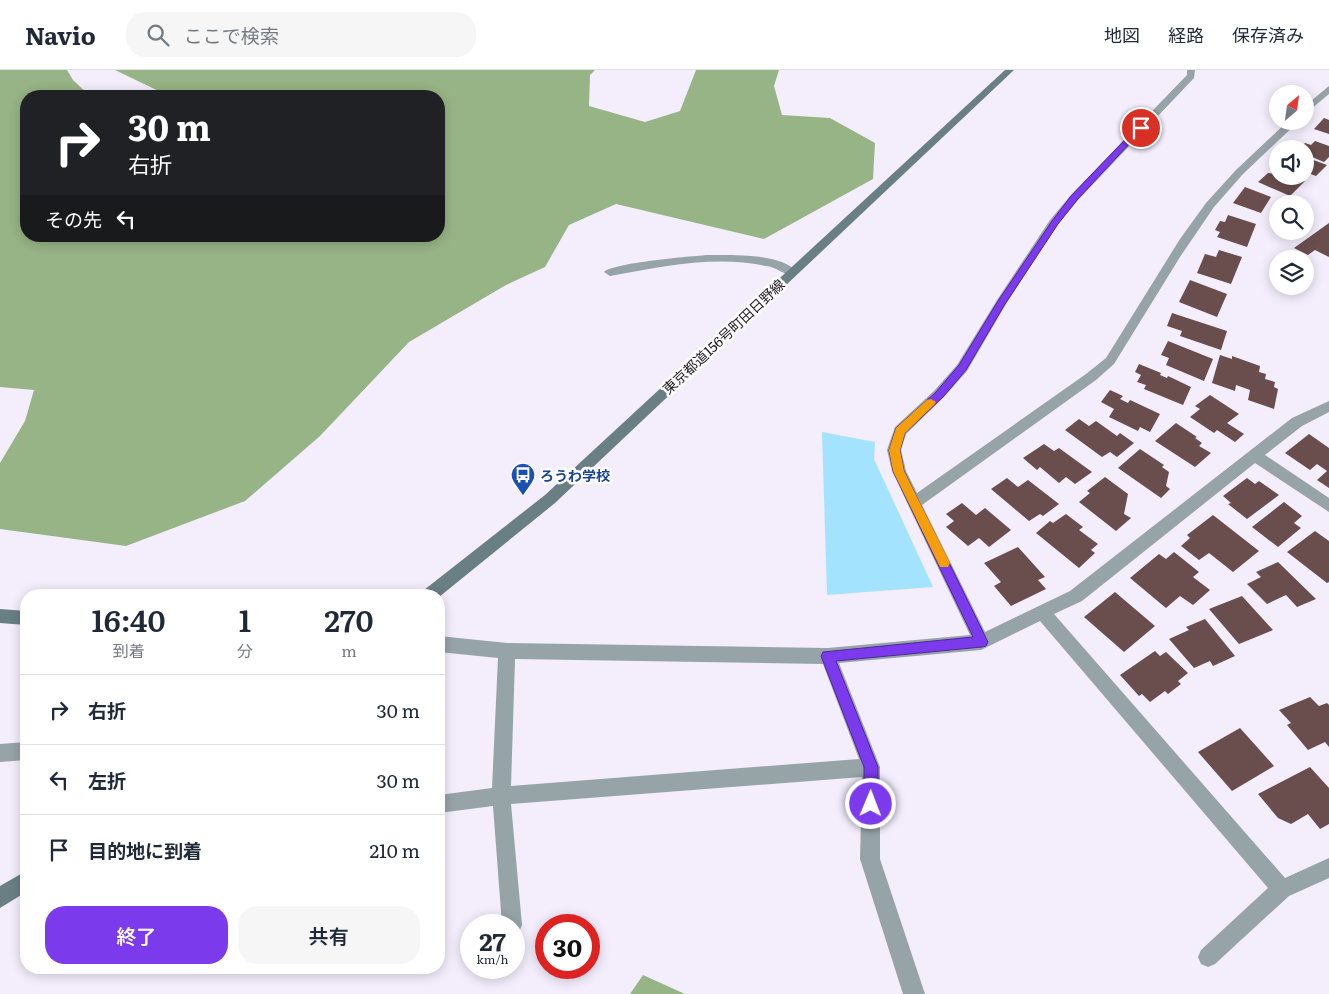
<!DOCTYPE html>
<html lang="ja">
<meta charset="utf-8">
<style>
:root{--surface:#fff;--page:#f6f6f7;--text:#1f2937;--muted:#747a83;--line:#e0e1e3;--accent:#7c3aed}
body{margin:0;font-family:Literata,"Noto Sans JP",serif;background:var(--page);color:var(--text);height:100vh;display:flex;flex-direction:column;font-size:19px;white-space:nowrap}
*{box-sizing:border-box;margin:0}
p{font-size:16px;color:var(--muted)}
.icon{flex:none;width:28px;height:28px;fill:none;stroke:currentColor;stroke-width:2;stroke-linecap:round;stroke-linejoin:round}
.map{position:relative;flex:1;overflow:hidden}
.side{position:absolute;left:20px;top:519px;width:425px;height:385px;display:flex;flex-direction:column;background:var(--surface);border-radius:20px;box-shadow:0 2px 12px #0003}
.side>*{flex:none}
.hud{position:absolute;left:20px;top:20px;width:425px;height:152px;border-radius:20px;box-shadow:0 2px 12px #0003;background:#202124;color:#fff;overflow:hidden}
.needle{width:32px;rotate:29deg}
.controls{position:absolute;left:1269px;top:15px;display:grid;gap:10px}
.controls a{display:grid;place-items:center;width:45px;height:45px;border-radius:50%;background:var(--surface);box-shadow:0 2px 12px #0003;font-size:25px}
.speed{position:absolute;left:460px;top:844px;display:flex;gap:10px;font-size:25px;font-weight:700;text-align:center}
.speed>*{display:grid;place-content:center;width:65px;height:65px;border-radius:50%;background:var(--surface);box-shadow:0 2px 12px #0003;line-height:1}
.speed small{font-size:12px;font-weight:400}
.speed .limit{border:8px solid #d22;background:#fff;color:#111}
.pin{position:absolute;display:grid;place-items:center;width:42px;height:42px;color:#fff;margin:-21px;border:2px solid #fff;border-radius:50%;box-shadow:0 1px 5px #0007}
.me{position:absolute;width:55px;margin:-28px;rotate:1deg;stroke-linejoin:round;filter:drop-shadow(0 0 4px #0008)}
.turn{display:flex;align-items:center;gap:18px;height:105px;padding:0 25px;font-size:22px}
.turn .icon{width:65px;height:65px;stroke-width:2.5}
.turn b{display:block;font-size:35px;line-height:42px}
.then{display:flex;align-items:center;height:48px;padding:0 25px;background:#0003;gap:10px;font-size:19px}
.eta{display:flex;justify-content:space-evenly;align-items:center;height:85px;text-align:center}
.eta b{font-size:30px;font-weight:600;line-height:35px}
.button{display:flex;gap:10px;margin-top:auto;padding:10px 25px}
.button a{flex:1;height:58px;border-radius:20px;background:var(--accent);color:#fff;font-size:20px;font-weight:600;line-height:58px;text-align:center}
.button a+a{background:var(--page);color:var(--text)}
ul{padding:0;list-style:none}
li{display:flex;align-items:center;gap:15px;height:70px;padding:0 25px;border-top:1px solid var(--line)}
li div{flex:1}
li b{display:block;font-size:19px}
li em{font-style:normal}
header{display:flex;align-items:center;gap:30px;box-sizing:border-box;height:70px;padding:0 25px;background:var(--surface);border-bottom:1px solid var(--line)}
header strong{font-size:24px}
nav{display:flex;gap:28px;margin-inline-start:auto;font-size:18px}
.search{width:350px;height:45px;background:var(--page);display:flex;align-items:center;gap:12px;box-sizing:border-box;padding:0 18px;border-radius:20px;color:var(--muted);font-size:19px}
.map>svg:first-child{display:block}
.forest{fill:#97b486}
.water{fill:#a4e3fd}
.building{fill:#694e4d}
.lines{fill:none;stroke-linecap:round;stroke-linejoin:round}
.street{fill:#96a3a7;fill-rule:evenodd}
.secondary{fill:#6a7f84;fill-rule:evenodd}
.route{fill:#7c3aed;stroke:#51269a}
.slow{fill:#f59e0b}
.labels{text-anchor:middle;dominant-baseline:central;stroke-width:5;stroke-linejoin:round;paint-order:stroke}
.street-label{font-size:14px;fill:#1d1922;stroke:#fdfdfd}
.transit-label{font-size:14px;font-weight:bold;fill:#164399;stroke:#fdfdfd;text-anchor:start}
</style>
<header>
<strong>Navio</strong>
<div class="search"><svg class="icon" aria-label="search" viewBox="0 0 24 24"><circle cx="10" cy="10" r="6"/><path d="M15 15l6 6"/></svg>ここで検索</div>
<nav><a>地図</a><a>経路</a><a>保存済み</a></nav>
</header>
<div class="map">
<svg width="1329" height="924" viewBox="0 0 1329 924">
<rect width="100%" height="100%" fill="#f3edfc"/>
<!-- forest -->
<path class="forest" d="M0 0H67L73 10 90 26H26V166H439V26H169L115 0H595L590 5 589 36 645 52 680 41 696 0H779L774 16 782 45 830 48 875 73 873 109 764 169 616 134 569 155 545 197 506 215 409 272 320 366 245 431 126 476 0 459V393L25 351 34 320 0 317Z
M643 905 685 924H630Z"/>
<!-- water -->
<path class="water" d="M822 362 875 372 874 389 933 517 827 525Z"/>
<!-- building -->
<path class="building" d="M1324 48 1329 50V64L1314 59Z
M1315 71 1329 76V87L1324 92 1305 84V79H1298L1305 73 1311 75Z
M1305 87 1327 95 1316 106 1305 102Z
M1268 103 1278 104V106H1292L1305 111 1290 126 1258 112Z
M1245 117 1271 127 1261 143 1233 133Z
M1228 145 1256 154 1247 177 1217 167 1220 162 1215 160 1220 151 1225 152Z
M1329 153V187L1315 180 1308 185 1294 178Z
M1219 180 1242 187 1231 214 1197 203 1205 184 1216 187Z
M1190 210 1227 224 1217 247 1179 232Z
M1172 243 1227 261 1221 280 1180 266 1182 261 1167 256Z
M1168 271 1213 289 1204 311 1166 295 1169 288 1161 285Z
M1220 285 1232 289V286L1260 296 1259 302 1266 304 1265 309 1275 312 1274 317 1278 319 1274 339 1248 330 1250 320 1236 315 1235 321 1212 313Z
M1139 294 1161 303 1160 305 1167 308 1168 306 1191 317 1183 335 1144 319 1146 315 1137 312 1141 305 1135 302Z
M1110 320 1123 326 1120 329 1128 333 1130 330 1160 344 1150 362 1140 357 1138 361 1109 347 1114 339 1101 332Z
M1210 325 1239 344 1227 353 1244 364 1235 372 1217 360 1214 363 1190 347 1200 339 1195 336Z
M1079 349 1089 356 1096 351 1117 366 1120 363 1134 373 1117 387 1110 382 1102 387 1065 360Z
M1176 353 1197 367 1195 368 1202 373 1199 376 1211 383 1195 397 1155 371Z
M1309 364 1329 378V418L1317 410 1327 401 1317 394 1310 400 1285 383Z
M1044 374 1054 381 1059 378 1092 402 1075 414 1066 407 1059 413 1040 397 1037 400 1023 388Z
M1140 379 1164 395 1162 397 1169 402 1166 416 1170 419 1161 428 1118 398Z
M1105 407 1128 424 1124 444 1131 448 1116 461 1079 432 1090 423 1087 421Z
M1007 408 1018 417 1028 410 1059 434 1043 446 1040 444 1029 451 991 419Z
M1247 408 1255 414 1259 411 1279 425 1247 449 1228 434 1231 433 1223 426Z
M1284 432 1302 446 1294 453 1301 458 1278 477 1252 457Z
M962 433 976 445 985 438 1011 460 989 477 979 468 968 476 946 457 954 451 946 444Z
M1066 444 1083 457 1079 460 1098 474 1091 480 1095 483 1079 498 1036 463 1050 451 1053 453Z
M1213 445 1259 481 1233 502 1209 483 1199 490 1181 476 1190 468 1187 465Z
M1315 461 1329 471V512L1327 513 1287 482Z
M1018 477 1045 507 1038 510 1046 519 1011 536 994 516 1001 512 984 493Z
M1174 482 1199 502 1193 507 1210 520 1193 535 1180 526 1166 538 1130 508 1159 484 1166 489Z
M1278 492 1316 529 1297 537 1286 525 1267 534 1247 514 1261 507 1256 502Z
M1115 522 1155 556 1124 582 1084 547Z
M1242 526 1273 560 1239 574 1209 539Z
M1205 549 1235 586 1213 596 1210 591 1194 598 1169 569 1189 560 1186 557Z
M1155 581 1160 586 1166 582 1188 603 1178 611 1181 614 1168 624 1165 621 1150 632 1142 624 1139 626 1120 605Z
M1310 627 1319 636 1327 633 1329 635V677L1325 672 1308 680 1287 655 1291 653 1279 640Z
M1240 658 1274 696 1232 721 1198 682Z
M1310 697 1329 718V754L1320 759 1308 744 1291 754 1278 748 1258 724Z"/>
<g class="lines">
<!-- street -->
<path class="street" d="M1187 0H1195L1194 8 1078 130 1058 154 1006 234 967 301 944 327 906 364 901 380 906 401 917 423 1086 304 1106 288 1180 169 1206 133 1236 100 1288 51H1299L1243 104 1214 137 1180 187 1114 294 1096 310 922 435 985 562 1070 521 1292 348 1329 331V342L1302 356 1265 385 1329 428V442L1255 393 1082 531 1054 544 1285 808 1329 788V808L1289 826 1215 894 1208 897 1201 894 1198 887 1201 880 1268 818 1040 551 981 580 839 593 880 697V789L925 924H903L860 789 862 707 511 734 522 855 519 862 514 864V855H502L493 736 439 743V725L492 718 498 588 439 582V566L507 573 828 578 970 565 892 401 887 380 895 357 934 321 957 295 997 230 1050 150 1070 126 1187 5ZM515 589 823 594 859 689 511 716Z
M1329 16V24L1305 44V36Z
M708 185C732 185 781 183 797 202L791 206C782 203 775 197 766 196 715 185 661 197 610 206L604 202C612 193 692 186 708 185Z
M26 672V690L0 692V674Z
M514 866 521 869 524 879 521 886 514 889Z"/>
<!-- secondary -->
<path class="secondary" d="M1005 0H1014L555 433 439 527V525H422L424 520 545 425Z
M0 539 26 541V555L0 553Z
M26 801V822L0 838V816Z"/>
</g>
<!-- route -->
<path class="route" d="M1138 56 1144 58 1077 130 1058 154 1005 234 966 300 943 327 905 363 900 380 904 401 988 572 986 576 982 577 836 591 878 697V734L876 739 871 741 866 739 864 734V697L821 586 823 582 973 567 893 401 889 380 896 358 936 322 959 295 998 231 1052 151 1071 126Z"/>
<!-- slow -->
<path class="slow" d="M931 329 936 332 934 335 905 363 900 380 904 401 950 493 948 497H940L893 401 889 380 896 358 927 330Z"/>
<!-- icons -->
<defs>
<symbol id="bus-pin" viewBox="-11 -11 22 30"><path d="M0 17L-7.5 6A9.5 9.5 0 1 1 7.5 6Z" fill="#1a4fb4" stroke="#fdfdfd"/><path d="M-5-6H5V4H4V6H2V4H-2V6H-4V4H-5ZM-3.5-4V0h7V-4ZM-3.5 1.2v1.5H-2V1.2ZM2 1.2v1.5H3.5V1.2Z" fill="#fff"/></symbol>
</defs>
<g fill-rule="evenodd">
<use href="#bus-pin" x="509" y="391" width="28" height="38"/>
</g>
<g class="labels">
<!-- street labels -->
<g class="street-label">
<text transform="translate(723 266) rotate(-43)">東京都道156号町田日野線</text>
</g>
<!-- transit labels -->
<g class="transit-label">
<text x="540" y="405">ろうわ学校</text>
</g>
</g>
</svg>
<div class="controls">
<a><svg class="needle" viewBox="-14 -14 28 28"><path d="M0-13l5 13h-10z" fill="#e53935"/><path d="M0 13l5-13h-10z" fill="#747a83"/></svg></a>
<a><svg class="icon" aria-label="sound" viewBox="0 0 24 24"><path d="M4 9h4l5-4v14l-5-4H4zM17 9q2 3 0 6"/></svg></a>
<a><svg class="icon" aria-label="search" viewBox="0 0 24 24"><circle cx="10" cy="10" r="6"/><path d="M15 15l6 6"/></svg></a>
<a><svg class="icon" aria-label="layers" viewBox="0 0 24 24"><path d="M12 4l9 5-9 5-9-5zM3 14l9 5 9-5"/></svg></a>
</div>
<div class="speed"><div>27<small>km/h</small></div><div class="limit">30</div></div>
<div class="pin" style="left:1141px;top:58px;background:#d93025"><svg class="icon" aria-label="arrive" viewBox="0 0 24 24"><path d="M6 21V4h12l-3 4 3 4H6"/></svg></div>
<svg class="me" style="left:871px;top:734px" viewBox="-20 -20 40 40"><circle r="17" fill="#7c3aed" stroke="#fff" stroke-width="3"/><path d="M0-11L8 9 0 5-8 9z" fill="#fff"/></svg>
<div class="hud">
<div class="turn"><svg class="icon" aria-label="right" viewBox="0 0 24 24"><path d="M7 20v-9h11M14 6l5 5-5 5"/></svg><div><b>30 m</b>右折</div></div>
<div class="then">その先<svg class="icon" aria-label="left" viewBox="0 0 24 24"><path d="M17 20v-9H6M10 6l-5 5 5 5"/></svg></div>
</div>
<section class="side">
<div class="eta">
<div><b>16:40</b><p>到着</p></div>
<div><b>1</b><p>分</p></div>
<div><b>270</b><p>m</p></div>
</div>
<ul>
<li><svg class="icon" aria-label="right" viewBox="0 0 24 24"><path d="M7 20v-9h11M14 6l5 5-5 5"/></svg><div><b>右折</b></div><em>30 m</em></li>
<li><svg class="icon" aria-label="left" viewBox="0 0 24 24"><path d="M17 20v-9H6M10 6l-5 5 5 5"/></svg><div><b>左折</b></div><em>30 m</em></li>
<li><svg class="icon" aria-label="arrive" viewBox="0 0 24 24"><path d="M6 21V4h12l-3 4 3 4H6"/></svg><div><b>目的地に到着</b></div><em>210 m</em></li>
</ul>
<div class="button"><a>終了</a><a>共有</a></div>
</section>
</div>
